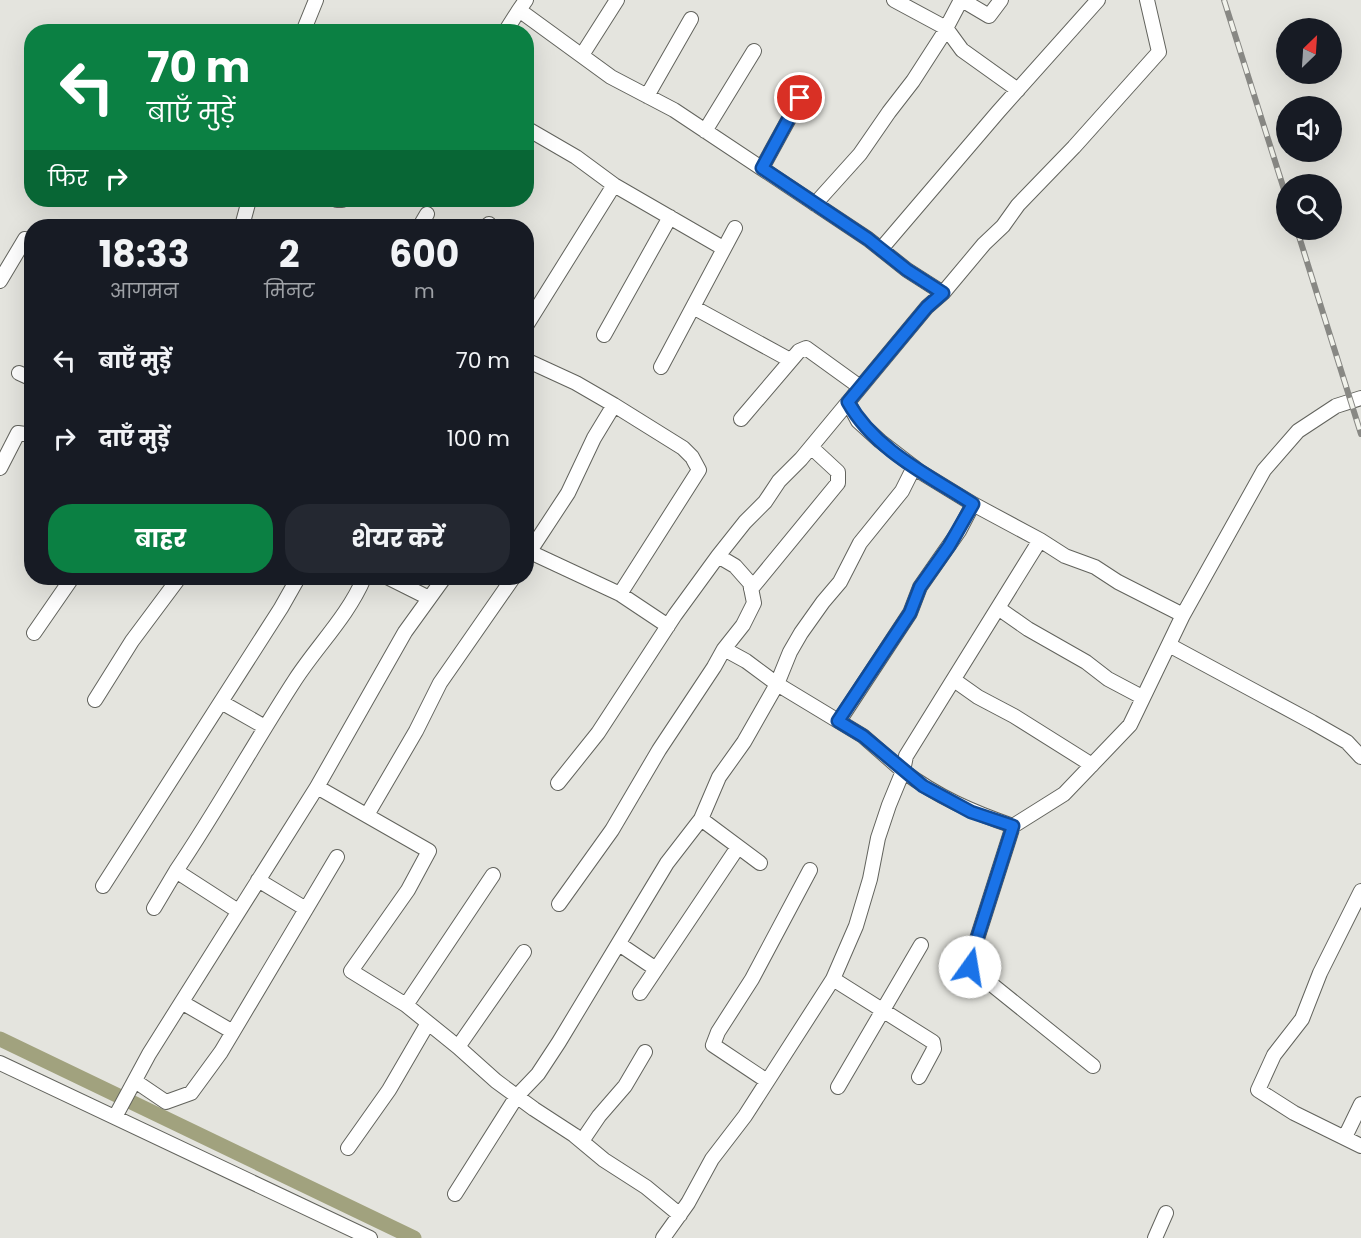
<!DOCTYPE html>
<html lang="hi">
<meta charset="utf-8">
<style>
:root{--surface:#171b24;--page:#242831;--text:#f1f3f6;--muted:#9ea1a6;--accent:#0b8043}
body{margin:0;font-family:Poppins,"Noto Sans Devanagari",sans-serif;background:var(--page);color:var(--text);height:100vh;display:flex;flex-direction:column;font-size:22px;white-space:nowrap}
*{box-sizing:border-box;margin:0}
p{font-size:20px;color:var(--muted)}
.icon{flex:none;width:33px;height:33px;fill:none;stroke:currentColor;stroke-width:2;stroke-linecap:round;stroke-linejoin:round}
.map{position:relative;flex:1;overflow:hidden}
.details{position:absolute;left:24px;top:219px;width:510px;height:366px;display:flex;flex-direction:column;background:var(--surface);border-radius:24px;box-shadow:0 6px 24px #0002}
.details>*{flex:none}
.top-card{position:absolute;left:24px;top:24px;width:510px;height:183px;border-radius:24px;box-shadow:0 6px 24px #0002;background:#0b8043;color:#fff;overflow:hidden}
.needle{width:39px;rotate:25deg}
.fabs{position:absolute;left:1276px;top:18px;display:grid;gap:12px}
.fabs a{display:grid;place-items:center;width:66px;height:66px;border-radius:50%;background:var(--surface);box-shadow:0 6px 24px #0002;font-size:30px}
.pin{position:absolute;display:grid;place-items:center;width:51px;height:51px;color:#fff;margin:-26px;border:3px solid #fff;border-radius:50%;box-shadow:0 2px 6px #0007}
.me{position:absolute;width:66px;margin:-33px;rotate:13deg;stroke-linejoin:round;filter:drop-shadow(0 0 4px #0008)}
.turn{display:flex;align-items:center;gap:21px;height:126px;padding:0 24px;font-size:27px}
.turn .icon{width:78px;height:78px;stroke-width:2.5}
.turn b{display:block;font-size:42px;line-height:51px}
.then{display:flex;align-items:center;height:57px;padding:0 24px;background:#0003;gap:12px;font-size:22px}
.eta{display:flex;justify-content:space-evenly;align-items:center;height:102px;text-align:center}
.eta b{font-size:36px;font-weight:700;line-height:42px}
.action{display:flex;gap:12px;margin-top:auto;padding:12px 24px}
.action a{flex:1;height:69px;border-radius:24px;background:var(--accent);color:#fff;font-size:24px;font-weight:700;line-height:69px;text-align:center}
.action a+a{background:var(--page);color:var(--text)}
ul{padding:0;list-style:none}
li{display:flex;align-items:center;gap:18px;height:78px;padding:0 24px}
li div{flex:1}
li b{display:block;font-size:22px}
li em{font-style:normal}
.map>svg:first-child{display:block}
.lines{fill:none;stroke-linecap:round;stroke-linejoin:round}
.canal{stroke:#a1a27e;stroke-width:15}
.minor-casing{stroke:#62635d;stroke-width:16}
.minor{stroke:#fff;stroke-width:14}
.rail-casing{stroke:#888884;stroke-width:6}
.rail{stroke:#f1f2eb;stroke-width:4;stroke-dasharray:11;stroke-linecap:butt}
.route-casing{stroke:#114b97;stroke-width:15}
.route{stroke:#1a73e8;stroke-width:10}
</style>
<div class="map">
<svg width="1361" height="1238" viewBox="0 0 1361 1238">
<rect width="100%" height="100%" fill="#e4e4de"/>
<g class="lines">
<!-- canal -->
<path class="canal" d="M0 1039 414 1238"/>
<defs>
<path id="minor" d="M526 0 519 10 611 77 674 110 868 239 907 270 943 293
M894 0 946 28 962 50 1018 90
M962 0 989 16 1001 0
M303 32 316 0
M505 32 519 10
M582 55 617 0
M647 96 691 19
M526 128 576 157 614 185 723 248
M705 131 754 51
M762 168 808 84
M337 200H342
M815 204 860 154 889 112 913 81 942 36 961 0
M242 226 249 200
M420 226 427 214
M487 226 489 224
M881 249 998 112 1098 0
M0 281 25 239 32 241
M693 307 790 360
M526 326 614 185
M604 335 670 217
M526 360 576 383 614 405 594 438 568 493 526 557
M661 367 735 228
M19 373 32 379
M848 402 858 421 880 441 919 471 973 504 1040 540 1065 556 1095 567 1118 582 1183 615
M614 405 683 448 692 457 699 470 620 594
M741 419 799 351 806 348 860 387
M0 468 18 433 32 435
M530 552 620 594 668 626
M718 556 745 522 765 502 779 481 801 459 927 307 943 293 984 244 1003 226 1018 205 1074 147 1159 52 1147 0
M389 578 429 598
M751 589 838 483V472L811 447
M998 608 1028 629 1086 662 1108 679 1142 697
M34 633 72 578
M1169 645 1312 722 1347 742 1361 757
M724 649 746 661 777 684 790 652 801 633 823 602 840 582 860 543 902 491 914 467
M954 680 978 697 1014 716 1092 765
M95 700 132 641 179 578
M221 702 265 727
M839 721 910 613 920 587 959 531 973 504
M903 771 906 756 1040 540
M558 783 598 733 675 615 718 556 735 566 750 583 754 603 743 625 724 649 714 667 659 750 612 830 559 904
M317 787 405 632 444 578
M367 815 416 731 440 683 513 578
M701 819 760 863
M1013 826 969 964 970 967 1093 1066
M258 880 306 909
M103 886 281 608 298 578
M1361 891 1320 973 1302 1019 1274 1055 1258 1090 1294 1113 1361 1146
M154 908 176 871
M238 911 176 871C218 809 254 743 295 680 317 646 348 616 364 578
M619 944 656 969
M833 979 933 1042 934 1049 919 1077
M640 993 738 847
M183 1003 233 1032
M406 1005 493 875
M458 1047 524 952
M0 1063 370 1238
M135 1081 166 1102 191 1093 221 1052 337 857
M767 1081 713 1045 718 1032 752 979 810 870
M838 1087 921 945
M115 1117 149 1054 317 787 429 851 408 890 351 971 406 1005 458 1047 496 1081 534 1109 574 1135 604 1160 646 1187 680 1215
M1345 1137 1361 1104
M582 1141 599 1116 625 1086 645 1052
M348 1148 389 1090 428 1023
M455 1194 517 1096 538 1074 559 1042 667 863 701 819 719 777 744 742 777 684 863 736 903 771
M663 1238 688 1203 712 1159 745 1116 833 979 856 926 870 879 878 838 889 805 903 771C938 797 972 812 1013 826L1064 794 1130 725 1183 615 1264 470 1298 431 1336 406 1361 398
M1155 1238 1166 1213"/>
</defs>
<!-- minor casing -->
<use href="#minor" class="minor-casing"/>
<!-- minor -->
<use href="#minor" class="minor"/>
<defs>
<path id="rail" d="M1224 0 1287 199
M1297 230 1361 434"/>
</defs>
<!-- rail casing -->
<use href="#rail" class="rail-casing"/>
<!-- rail -->
<use href="#rail" class="rail"/>
</g>
<g class="lines">
<defs>
<path id="route" d="M800 98 762 168 868 239 907 270 943 293 927 307 848 402C875 450 928 475 973 504L949 546 920 587 910 613 838 721 863 736 923 786 971 812 1013 826 969 964 970 967"/>
</defs>
<!-- route casing -->
<use href="#route" class="route-casing"/>
<!-- route -->
<use href="#route" class="route"/>
</g>
</svg>
<div class="fabs">
<a><svg class="needle" viewBox="-14 -14 28 28"><path d="M0-13l5 13h-10z" fill="#e53935"/><path d="M0 13l5-13h-10z" fill="#9ea1a6"/></svg></a>
<a><svg class="icon" aria-label="sound" viewBox="0 0 24 24"><path d="M4 9h4l5-4v14l-5-4H4zM17 9q2 3 0 6"/></svg></a>
<a><svg class="icon" aria-label="search" viewBox="0 0 24 24"><circle cx="10" cy="10" r="6"/><path d="M15 15l6 6"/></svg></a>
</div>
<div class="pin" style="left:800px;top:98px;background:#d93025"><svg class="icon" aria-label="arrive" viewBox="0 0 24 24"><path d="M6 21V4h12l-3 4 3 4H6"/></svg></div>
<svg class="me" style="left:970px;top:967px" viewBox="-20 -20 40 40"><circle r="19" fill="#fff"/><path d="M0-13L10 11 0 6-10 11z" fill="#1a73e8"/></svg>
<div class="top-card">
<div class="turn"><svg class="icon" aria-label="left" viewBox="0 0 24 24"><path d="M17 20v-9H6M10 6l-5 5 5 5"/></svg><div><b>70 m</b>बाएँ मुड़ें</div></div>
<div class="then">फिर<svg class="icon" aria-label="right" viewBox="0 0 24 24"><path d="M7 20v-9h11M14 6l5 5-5 5"/></svg></div>
</div>
<section class="details">
<div class="eta">
<div><b>18:33</b><p>आगमन</p></div>
<div><b>2</b><p>मिनट</p></div>
<div><b>600</b><p>m</p></div>
</div>
<ul>
<li><svg class="icon" aria-label="left" viewBox="0 0 24 24"><path d="M17 20v-9H6M10 6l-5 5 5 5"/></svg><div><b>बाएँ मुड़ें</b></div><em>70 m</em></li>
<li><svg class="icon" aria-label="right" viewBox="0 0 24 24"><path d="M7 20v-9h11M14 6l5 5-5 5"/></svg><div><b>दाएँ मुड़ें</b></div><em>100 m</em></li>
</ul>
<div class="action"><a>बाहर</a><a>शेयर करें</a></div>
</section>
</div>
